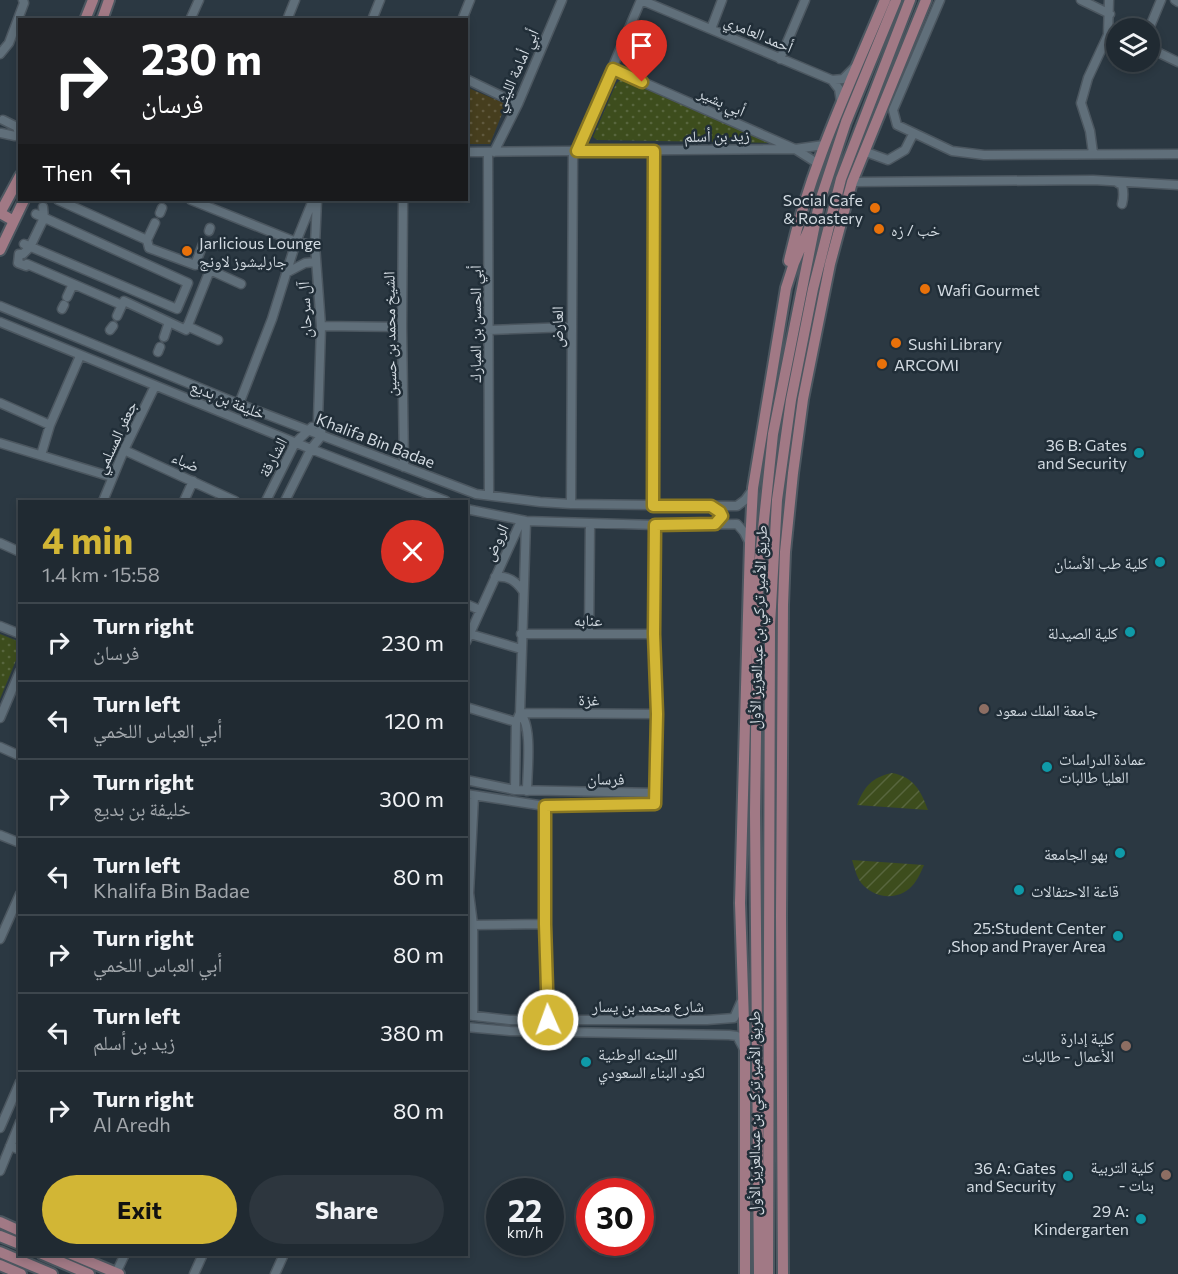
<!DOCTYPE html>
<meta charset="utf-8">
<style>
:root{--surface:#202a32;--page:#2d363e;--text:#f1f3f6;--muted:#a2a7ac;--line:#3d464d;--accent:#d2b635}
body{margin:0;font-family:Commissioner,"Noto Naskh Arabic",sans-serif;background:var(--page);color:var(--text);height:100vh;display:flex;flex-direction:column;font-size:22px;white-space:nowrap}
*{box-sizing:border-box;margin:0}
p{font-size:20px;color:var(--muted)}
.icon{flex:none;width:33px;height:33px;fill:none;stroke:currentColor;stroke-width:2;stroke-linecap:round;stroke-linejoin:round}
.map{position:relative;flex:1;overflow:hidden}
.details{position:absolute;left:18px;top:500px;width:450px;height:756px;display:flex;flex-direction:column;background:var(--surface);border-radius:0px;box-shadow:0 3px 9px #0003,0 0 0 2px var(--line)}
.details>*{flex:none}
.top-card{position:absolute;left:18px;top:18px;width:450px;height:183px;border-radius:0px;box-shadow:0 3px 9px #0003,0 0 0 2px var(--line);background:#202124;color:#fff;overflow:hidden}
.buttons{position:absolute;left:1106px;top:18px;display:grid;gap:12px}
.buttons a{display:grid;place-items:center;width:54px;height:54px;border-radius:50%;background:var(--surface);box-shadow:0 3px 9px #0003,0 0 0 2px var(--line);font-size:30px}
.speed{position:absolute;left:486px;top:1178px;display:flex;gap:12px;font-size:30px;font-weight:700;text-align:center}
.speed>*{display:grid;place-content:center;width:78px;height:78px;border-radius:50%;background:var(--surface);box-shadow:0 3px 9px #0003,0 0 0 2px var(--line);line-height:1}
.speed small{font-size:15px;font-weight:400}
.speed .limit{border:9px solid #d22;background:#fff;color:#111}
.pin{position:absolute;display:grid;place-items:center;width:51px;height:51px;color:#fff;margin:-62px -26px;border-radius:50% 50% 50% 0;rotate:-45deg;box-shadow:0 0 6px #0007}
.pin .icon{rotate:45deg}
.me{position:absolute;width:66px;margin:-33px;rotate:358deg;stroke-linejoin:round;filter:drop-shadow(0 0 4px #0008)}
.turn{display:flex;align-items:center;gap:21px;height:126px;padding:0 24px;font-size:27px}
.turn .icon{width:78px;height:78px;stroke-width:2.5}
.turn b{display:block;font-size:42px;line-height:51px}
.then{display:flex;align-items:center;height:57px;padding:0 24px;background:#0003;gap:12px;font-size:22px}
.round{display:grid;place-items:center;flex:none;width:63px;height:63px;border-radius:32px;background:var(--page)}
.overview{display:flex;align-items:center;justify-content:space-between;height:102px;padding:0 24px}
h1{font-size:36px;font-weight:700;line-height:45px;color:var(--accent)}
.button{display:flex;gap:12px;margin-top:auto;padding:12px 24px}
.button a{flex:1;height:69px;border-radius:36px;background:var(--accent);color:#111;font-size:24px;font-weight:700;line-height:69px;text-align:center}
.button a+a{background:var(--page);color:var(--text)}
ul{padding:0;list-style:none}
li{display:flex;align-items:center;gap:18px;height:78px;padding:0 24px;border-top:2px solid var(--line)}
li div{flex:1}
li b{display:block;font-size:22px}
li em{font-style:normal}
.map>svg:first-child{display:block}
.sand{fill:url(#sand-dots)}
.park{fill:url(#park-dots)}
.garden{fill:url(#garden-furrows)}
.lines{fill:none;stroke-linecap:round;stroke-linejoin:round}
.minor-casing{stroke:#4c5760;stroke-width:11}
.major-casing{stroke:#4c5760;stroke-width:14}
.minor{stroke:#606f7a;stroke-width:8}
.major{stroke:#a17985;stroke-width:10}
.route-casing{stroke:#887622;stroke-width:15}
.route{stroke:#d2b635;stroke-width:10}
.food-dot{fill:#e8710a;stroke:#212e38;stroke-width:2}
.culture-dot{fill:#0f9aa8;stroke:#212e38;stroke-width:2}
.education-dot{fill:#8d6e63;stroke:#212e38;stroke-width:2}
.labels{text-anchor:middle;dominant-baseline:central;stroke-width:5;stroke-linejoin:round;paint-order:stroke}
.street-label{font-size:16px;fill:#d2dae1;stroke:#212e38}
.poi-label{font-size:16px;fill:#d2dae1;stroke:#212e38;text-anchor:end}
</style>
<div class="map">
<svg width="1178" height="1274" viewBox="0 0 1178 1274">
<defs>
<pattern id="sand-dots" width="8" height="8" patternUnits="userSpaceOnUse" patternTransform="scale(1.5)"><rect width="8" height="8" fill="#463e1e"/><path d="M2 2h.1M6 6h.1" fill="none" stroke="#60593e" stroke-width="1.8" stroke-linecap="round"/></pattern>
<pattern id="park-dots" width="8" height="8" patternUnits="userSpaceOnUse" patternTransform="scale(1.5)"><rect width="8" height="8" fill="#3d4d1d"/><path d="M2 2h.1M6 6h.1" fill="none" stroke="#58663e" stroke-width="1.8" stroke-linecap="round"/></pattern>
<pattern id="garden-furrows" width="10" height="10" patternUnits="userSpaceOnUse" patternTransform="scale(1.5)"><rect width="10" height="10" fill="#3d4d1d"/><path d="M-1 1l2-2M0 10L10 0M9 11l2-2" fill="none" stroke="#58663e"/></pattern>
</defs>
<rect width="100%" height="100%" fill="#2b3842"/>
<!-- sand -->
<path class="sand" d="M466 87 506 104 490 144H467Z"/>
<!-- park -->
<path class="park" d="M626 79 772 143 597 140 593 137 616 84 620 80Z
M0 634 20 642 19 653 0 699Z"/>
<!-- garden -->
<path class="garden" d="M892 773C914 777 921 791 928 810L857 805C864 787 872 777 892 773Z
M852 860 924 865C921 872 917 881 912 886 899 900 877 899 864 886 857 880 855 869 852 860Z"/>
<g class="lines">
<defs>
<path id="minor" d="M940 0 893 110 897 125 952 151 984 155 1178 154
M1081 0 1110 14
M1175 0 1178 2
M190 20 199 0
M287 20 295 0
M372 20 380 0
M462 20 470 0
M711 29 722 0
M1149 29 1161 0
M1149 48 1178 62
M0 54 9 43 24 3 23 0
M780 59 805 0
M613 69 795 149 817 163
M466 79 518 104
M832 80 843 79 854 68
M1 133 15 136 19 133 17 127 3 120
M577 151 641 0 832 80 839 89 841 102
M466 152 795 149 824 145
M488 152 489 495
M494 152 518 104 562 0
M866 152 888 160 905 150 913 134
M1093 153 1090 131 1081 103 1088 78 1108 35 1109 0
M852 182 1093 180 1178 185
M1118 183 1122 185C1124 192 1124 196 1122 204
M191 200 296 242 315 245
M403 200 402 327 404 467
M43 207 44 218 30 247 23 254H19L18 263 26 266 27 264 122 305 124 301 186 330 210 270 199 264 195 265 149 248 147 240 58 200
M160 213 162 208
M209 231 210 228
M147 240 155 223
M24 244 177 309 188 283 36 214
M195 265 203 244
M210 270 241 284
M286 273 305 263 316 262
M67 297 73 284
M0 306 239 404 476 494 540 502 571 504 737 506 745 500 753 489
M62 309 64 305
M117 316 122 305
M0 322 311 449 446 501
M187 326 218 340
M321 326 402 327
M110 330 113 326
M489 330 571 327
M164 337 169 322
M158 352 160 347
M0 403 50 425
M239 404 272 319 296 242 313 200
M0 443 112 477
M124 450 235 501
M41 455 50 425 80 356
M103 501 124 450 155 386
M184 501 193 481
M266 501 295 443 312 427
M285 501 311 449 322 435 318 420 321 326 315 245 317 200
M571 504 573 151
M653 506 654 151
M711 506 720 512 722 516 715 524
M466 509 526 521 655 525 737 524 744 532 750 544
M0 543 20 552
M495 577C508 575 516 581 523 591
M466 604 480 610
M0 626 20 634
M470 634 521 649
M521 634H654
M589 634 590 523
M466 642 521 521
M466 707 516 722
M520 713 657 714
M520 713C533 726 527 772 527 791
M0 718 20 671
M0 747 20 756
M466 780 515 790 655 793
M515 790 516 722 520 713 526 521
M466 794 545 806 655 804 657 714 654 634 655 525
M545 806V924L548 1020
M0 835 20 843
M473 925 545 924
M0 939 20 894
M466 1015 510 1020H707L734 1018 741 1002
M473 1016V925L469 893 474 796
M466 1027 510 1031 729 1035 737 1036 745 1051
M0 1128 20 1082
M10 1146 20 1150
M0 1171 20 1122
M116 1273 125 1254
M194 1274 203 1254
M275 1274 284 1254"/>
<path id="major" d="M85 20 93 0
M102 20 109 0
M14 221 0 213 20 176
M0 250 24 200
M789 261C809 170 849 86 885 0
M0 1222 20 1231
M0 1236 20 1244
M0 1252 52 1274
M42 1254 89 1274
M71 1254 119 1274
M0 1265 21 1274
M745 1274V1052L740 903 750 544 753 488 786 288 794 263 811 224
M759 1274 755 813 758 577 773 434 819 204 846 122 896 0
M768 1274 770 625 777 500 791 400 813 289 841 179 910 0
M783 1274 781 916 783 605 785 552 793 473 803 399 830 264 852 182 926 0"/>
</defs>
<!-- minor casing -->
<use href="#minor" class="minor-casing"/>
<!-- major casing -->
<use href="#major" class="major-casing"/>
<!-- minor -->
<use href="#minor" class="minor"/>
<!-- major -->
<use href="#major" class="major"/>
</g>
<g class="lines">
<defs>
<path id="route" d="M548 1020 545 924V806L655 804 657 714 654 634 655 525 715 524 722 516 720 512 711 506H653L654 151H577L613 69 642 82"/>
</defs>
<!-- route casing -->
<use href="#route" class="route-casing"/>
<!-- route -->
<use href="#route" class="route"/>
</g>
<!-- markers -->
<g class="food-dot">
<circle cx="875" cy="208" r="6"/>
<circle cx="879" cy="229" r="6"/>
<circle cx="187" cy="251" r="6"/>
<circle cx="925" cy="289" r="6"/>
<circle cx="896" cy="343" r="6"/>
<circle cx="882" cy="364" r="6"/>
</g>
<g class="culture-dot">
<circle cx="1139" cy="453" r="6"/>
<circle cx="1160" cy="562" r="6"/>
<circle cx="1130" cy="632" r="6"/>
<circle cx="1047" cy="767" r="6"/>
<circle cx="1120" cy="853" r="6"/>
<circle cx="1019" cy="890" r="6"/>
<circle cx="1118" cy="936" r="6"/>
<circle cx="586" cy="1062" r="6"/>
<circle cx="1068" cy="1176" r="6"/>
<circle cx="1141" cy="1219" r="6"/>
</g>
<g class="education-dot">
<circle cx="984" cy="709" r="6"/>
<circle cx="1126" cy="1046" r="6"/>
<circle cx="1166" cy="1175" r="6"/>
</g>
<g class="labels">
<!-- street labels -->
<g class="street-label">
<text transform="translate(759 33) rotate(23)">أحمد العامري</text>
<text transform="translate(515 70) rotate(-66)">أبي أمامة الليثي</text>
<text transform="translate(722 101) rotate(24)">أبي بشير</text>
<text transform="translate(717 135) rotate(-1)">زيد بن أسلم</text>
<text transform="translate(304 310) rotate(-93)">آل سرحان</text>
<text transform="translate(474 324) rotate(-90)">أبي الحسن بن المبارك</text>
<text transform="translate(556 327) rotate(-90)">العارض</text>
<text transform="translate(389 334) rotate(-91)">الشيخ محمد بن حسين</text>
<text transform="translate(228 399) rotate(22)">خليفة بن بديع</text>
<text transform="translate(115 437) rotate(-65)">جعفر المسلمي</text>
<text transform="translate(376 440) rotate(21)">Khalifa Bin Badae</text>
<text transform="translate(272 457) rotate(-62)">الشارقة</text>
<text transform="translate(186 461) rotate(24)">ضباء</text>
<text transform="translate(495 542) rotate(-65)">الروض</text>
<text x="588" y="619">عنابه</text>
<text transform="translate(757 627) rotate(-88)">طريق الأمير تركي بن عبدالعزيز الأول</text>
<text transform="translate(589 699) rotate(1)">غزة</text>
<text transform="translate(606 778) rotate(1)">فرسان</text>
<text x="648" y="1005">شارع محمد بن يسار</text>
<text transform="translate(753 1113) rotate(-90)">طريق الأمير تركي بن عبدالعزيز الأول</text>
</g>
<!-- poi labels -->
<g class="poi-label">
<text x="863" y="199">Social Cafe<tspan x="863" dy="18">&amp; Roastery</tspan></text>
<text x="891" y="229" text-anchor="start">خب / زه</text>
<text x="199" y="242" text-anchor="start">Jarlicious Lounge<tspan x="199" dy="18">جارليشوز لاونج</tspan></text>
<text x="937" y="289" text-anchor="start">Wafi Gourmet</text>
<text x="908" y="343" text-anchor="start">Sushi Library</text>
<text x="894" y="364" text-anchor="start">ARCOMI</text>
<text x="1127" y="444">36 B: Gates<tspan x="1127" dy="18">and Security</tspan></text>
<text x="1148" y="562">كلية طب الأسنان</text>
<text x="1118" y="632">كلية الصيدلة</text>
<text x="996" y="709" text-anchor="start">جامعة الملك سعود</text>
<text x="1059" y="758" text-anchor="start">عمادة الدراسات<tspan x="1059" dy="18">العليا طالبات</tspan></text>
<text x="1108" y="853">بهو الجامعة</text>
<text x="1031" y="890" text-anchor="start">قاعة الاحتفالات</text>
<text x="1106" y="927">25:Student Center<tspan x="1106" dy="18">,Shop and Prayer Area</tspan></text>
<text x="1114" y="1037">كلية إدارة<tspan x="1114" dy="18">الأعمال - طالبات</tspan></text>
<text x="598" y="1053" text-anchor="start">اللجنه الوطنية<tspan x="598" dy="18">لكود البناء السعودي</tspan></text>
<text x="1154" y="1166">كلية التربية<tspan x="1154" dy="18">- بنات</tspan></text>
<text x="1056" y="1167">36 A: Gates<tspan x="1056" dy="18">and Security</tspan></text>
<text x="1129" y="1210">29 A:<tspan x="1129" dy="18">Kindergarten</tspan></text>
</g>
</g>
</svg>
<div class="buttons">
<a><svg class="icon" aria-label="layers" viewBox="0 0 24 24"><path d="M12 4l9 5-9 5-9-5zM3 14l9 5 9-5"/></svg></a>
</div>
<div class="speed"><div>22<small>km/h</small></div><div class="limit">30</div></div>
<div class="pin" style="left:642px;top:82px;background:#d93025"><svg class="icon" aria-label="arrive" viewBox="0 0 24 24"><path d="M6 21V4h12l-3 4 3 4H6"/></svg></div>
<svg class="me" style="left:548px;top:1020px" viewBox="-20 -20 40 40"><circle r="17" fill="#d2b635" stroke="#fff" stroke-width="3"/><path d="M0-11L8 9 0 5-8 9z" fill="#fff"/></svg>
<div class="top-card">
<div class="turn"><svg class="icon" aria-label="right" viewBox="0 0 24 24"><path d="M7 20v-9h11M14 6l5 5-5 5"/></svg><div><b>230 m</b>فرسان</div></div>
<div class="then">Then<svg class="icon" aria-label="left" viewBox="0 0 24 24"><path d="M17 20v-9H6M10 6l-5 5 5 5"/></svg></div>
</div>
<section class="details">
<div class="overview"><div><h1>4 min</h1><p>1.4 km · 15:58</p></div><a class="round" style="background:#d93025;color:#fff"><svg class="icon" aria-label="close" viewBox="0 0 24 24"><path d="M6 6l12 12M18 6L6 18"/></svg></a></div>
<ul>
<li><svg class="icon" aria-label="right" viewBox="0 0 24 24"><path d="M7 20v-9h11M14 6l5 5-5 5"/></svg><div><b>Turn right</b><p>فرسان</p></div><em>230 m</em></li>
<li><svg class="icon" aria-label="left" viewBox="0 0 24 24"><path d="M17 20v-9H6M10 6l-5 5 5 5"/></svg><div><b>Turn left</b><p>أبي العباس اللخمي</p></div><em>120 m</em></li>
<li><svg class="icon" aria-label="right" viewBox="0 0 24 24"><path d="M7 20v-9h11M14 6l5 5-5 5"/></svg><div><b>Turn right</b><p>خليفة بن بديع</p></div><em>300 m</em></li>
<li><svg class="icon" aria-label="left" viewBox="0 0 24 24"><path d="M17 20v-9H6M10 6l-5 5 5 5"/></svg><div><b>Turn left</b><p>Khalifa Bin Badae</p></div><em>80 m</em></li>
<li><svg class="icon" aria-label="right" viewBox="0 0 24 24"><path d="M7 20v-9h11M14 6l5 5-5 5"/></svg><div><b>Turn right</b><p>أبي العباس اللخمي</p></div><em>80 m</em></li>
<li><svg class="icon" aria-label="left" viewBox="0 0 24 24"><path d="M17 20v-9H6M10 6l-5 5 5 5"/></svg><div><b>Turn left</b><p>زيد بن أسلم</p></div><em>380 m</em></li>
<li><svg class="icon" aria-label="right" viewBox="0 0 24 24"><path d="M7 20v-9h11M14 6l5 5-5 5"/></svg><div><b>Turn right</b><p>Al Aredh</p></div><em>80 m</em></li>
</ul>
<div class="button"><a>Exit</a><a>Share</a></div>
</section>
</div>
